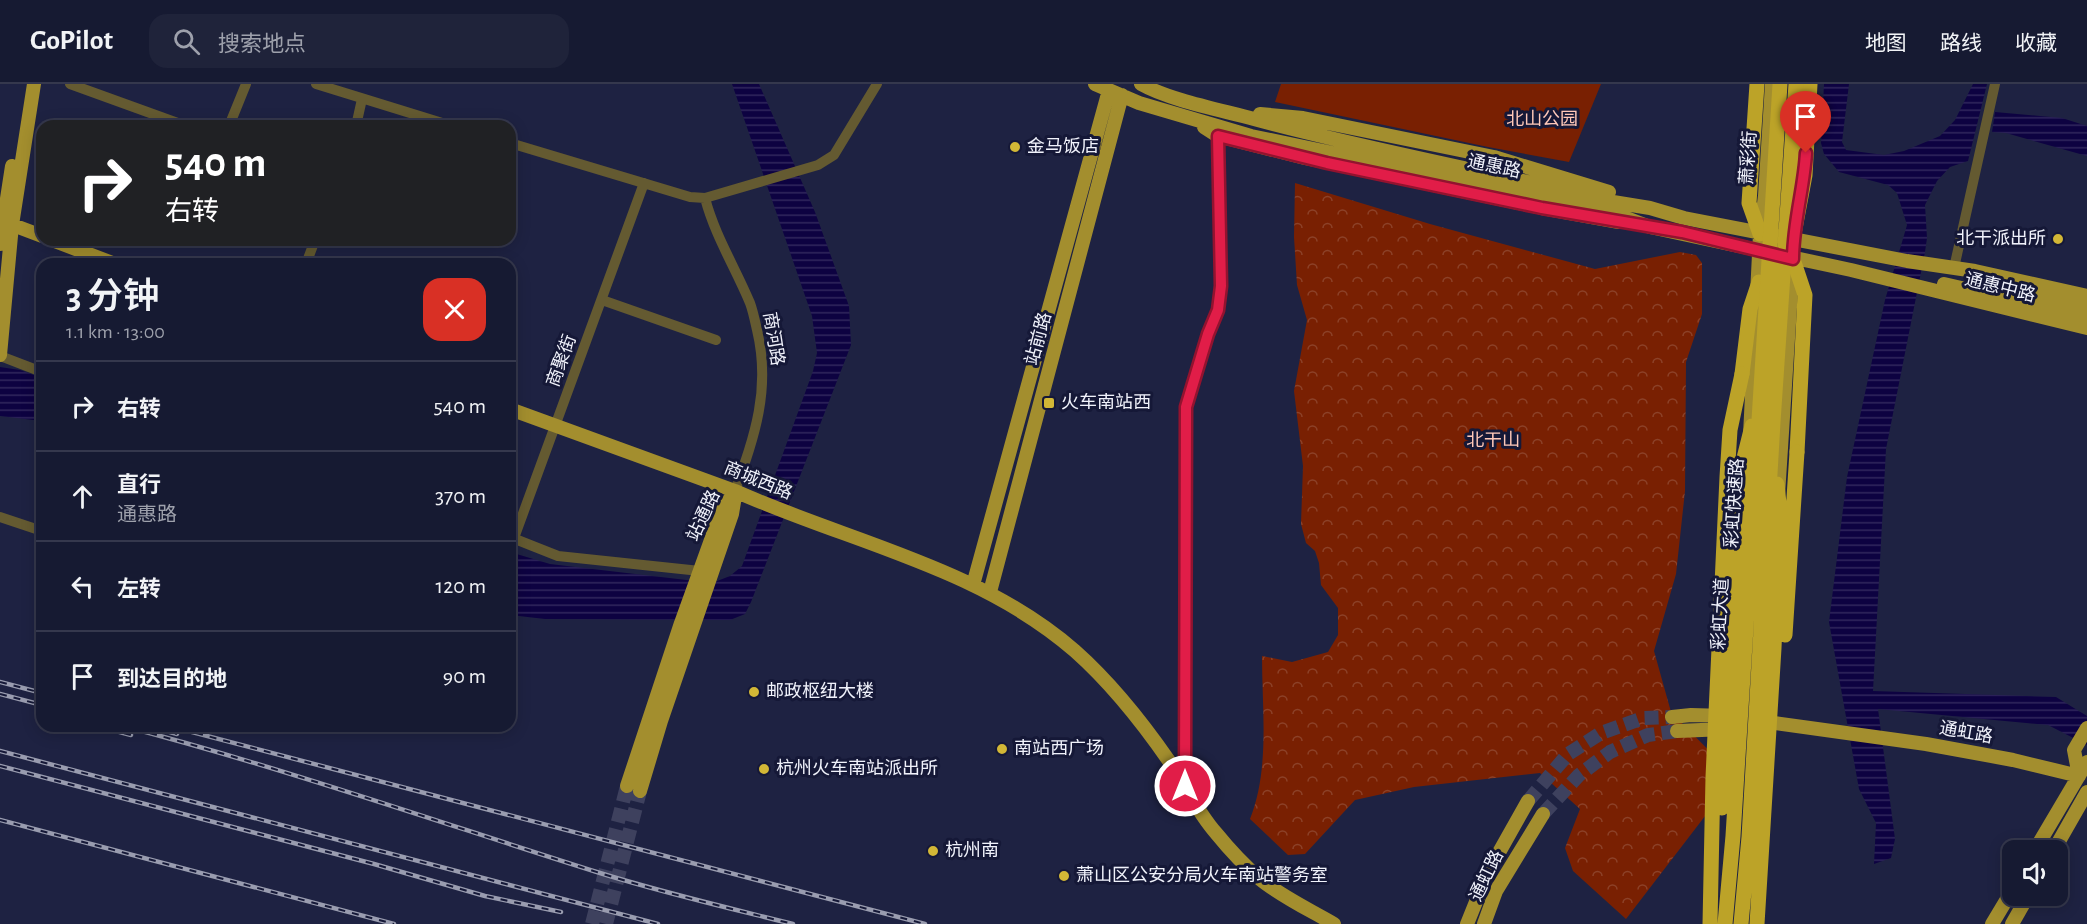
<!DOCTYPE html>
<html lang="zh">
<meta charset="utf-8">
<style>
:root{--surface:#161a32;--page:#1f233a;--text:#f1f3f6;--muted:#9ea1ac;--line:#35384d}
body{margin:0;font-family:"Alegreya Sans","Noto Sans SC",sans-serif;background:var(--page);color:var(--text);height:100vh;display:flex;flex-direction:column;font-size:22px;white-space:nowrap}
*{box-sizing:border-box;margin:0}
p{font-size:20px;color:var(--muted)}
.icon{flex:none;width:33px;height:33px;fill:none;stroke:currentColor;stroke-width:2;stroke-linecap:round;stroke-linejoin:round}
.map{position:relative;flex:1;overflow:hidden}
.drawer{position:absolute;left:36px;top:174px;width:480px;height:474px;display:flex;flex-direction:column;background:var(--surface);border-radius:18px;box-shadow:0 3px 15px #0003,0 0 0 2px var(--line)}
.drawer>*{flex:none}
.top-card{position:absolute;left:36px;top:36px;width:480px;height:126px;border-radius:18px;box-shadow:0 3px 15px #0003,0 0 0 2px var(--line);background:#202124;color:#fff;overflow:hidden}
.tools{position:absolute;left:2002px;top:756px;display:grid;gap:12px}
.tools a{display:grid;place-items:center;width:66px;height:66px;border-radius:12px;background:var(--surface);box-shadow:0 3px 15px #0003,0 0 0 2px var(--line);font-size:30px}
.pin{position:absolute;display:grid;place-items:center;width:51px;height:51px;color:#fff;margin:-62px -26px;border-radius:50% 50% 50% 0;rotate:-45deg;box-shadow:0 0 6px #0007}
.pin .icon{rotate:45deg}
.me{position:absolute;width:66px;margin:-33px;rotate:0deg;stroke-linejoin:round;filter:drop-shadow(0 0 4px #0008)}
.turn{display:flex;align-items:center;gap:21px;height:126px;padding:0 30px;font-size:27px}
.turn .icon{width:78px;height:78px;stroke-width:2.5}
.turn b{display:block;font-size:42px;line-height:51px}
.round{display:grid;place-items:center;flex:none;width:63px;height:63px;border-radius:18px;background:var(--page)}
.overview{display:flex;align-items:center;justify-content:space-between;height:102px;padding:0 30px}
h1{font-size:36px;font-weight:600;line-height:45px}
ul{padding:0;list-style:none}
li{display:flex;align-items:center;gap:18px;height:90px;padding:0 30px;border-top:2px solid var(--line)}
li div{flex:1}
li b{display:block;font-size:22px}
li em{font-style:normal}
header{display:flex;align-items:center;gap:36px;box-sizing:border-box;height:84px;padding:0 30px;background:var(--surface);border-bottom:2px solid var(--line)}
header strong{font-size:28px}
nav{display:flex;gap:33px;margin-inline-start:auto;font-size:21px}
.search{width:420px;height:54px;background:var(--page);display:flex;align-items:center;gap:15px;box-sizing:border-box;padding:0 21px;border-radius:18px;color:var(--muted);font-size:22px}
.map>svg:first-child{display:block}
.forest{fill:url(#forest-crowns)}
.green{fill:#792002}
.water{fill:url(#water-rules)}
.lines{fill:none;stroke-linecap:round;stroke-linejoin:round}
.major-tunnel{stroke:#3e415e;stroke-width:14;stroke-dasharray:14 7;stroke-linecap:butt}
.minor{stroke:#645a31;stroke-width:10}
.major{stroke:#a38e2e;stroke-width:14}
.highway{stroke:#bca328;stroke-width:15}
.rail-casing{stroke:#999caf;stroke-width:4.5}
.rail{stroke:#151837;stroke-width:2;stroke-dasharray:7;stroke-linecap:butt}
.highway-bridge{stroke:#bca328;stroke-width:15}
.route-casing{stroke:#92132f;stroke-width:15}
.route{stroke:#e11d48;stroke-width:10}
.poi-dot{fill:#d2b736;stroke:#151837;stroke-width:2}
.labels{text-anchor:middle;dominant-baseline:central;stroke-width:6;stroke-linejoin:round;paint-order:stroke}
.park-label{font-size:18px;fill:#ffc8b8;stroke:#151837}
.poi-label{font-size:18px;fill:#f0f2fb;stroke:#151837;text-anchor:start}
.street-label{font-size:18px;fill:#f0f2fb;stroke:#151837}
</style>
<header>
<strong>GoPilot</strong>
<div class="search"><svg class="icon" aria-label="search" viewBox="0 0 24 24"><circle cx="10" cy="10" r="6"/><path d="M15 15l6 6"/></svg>搜索地点</div>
<nav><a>地图</a><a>路线</a><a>收藏</a></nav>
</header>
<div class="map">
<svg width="2087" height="840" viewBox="0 0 2087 840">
<defs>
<pattern id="forest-crowns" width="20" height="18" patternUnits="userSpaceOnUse" patternTransform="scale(1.5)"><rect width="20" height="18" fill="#792002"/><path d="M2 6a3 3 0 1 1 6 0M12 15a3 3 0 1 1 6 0" fill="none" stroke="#8c4128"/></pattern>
<pattern id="water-rules" width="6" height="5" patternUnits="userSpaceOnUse" patternTransform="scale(1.5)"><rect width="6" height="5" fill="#0d0241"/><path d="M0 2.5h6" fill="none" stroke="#31275d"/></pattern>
</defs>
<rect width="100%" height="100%" fill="#1e2242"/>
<!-- forest -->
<path class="forest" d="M1295 99 1430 140 1595 185 1680 168 1696 171 1702 179V230L1686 278 1685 407 1676 490 1654 567 1671 628 1735 693 1626 835 1573 787 1565 764 1580 725 1540 689 1414 703 1355 716 1305 770 1288 771 1250 735C1270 685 1262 625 1262 572L1292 578 1328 568 1338 551V524L1321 501 1319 479 1315 467 1306 459 1301 440 1303 382 1294 307 1307 236 1297 201 1294 153Z"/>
<!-- green -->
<path class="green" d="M1281 0H1601L1569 78 1488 63 1275 18Z"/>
<!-- water -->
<path class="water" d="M732 0H759L815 128 849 222 851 261 751 518 745 530 730 536 545 535 510 531V468L550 480 712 499 730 492 742 482 813 287 817 269 812 232Z
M1824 0H1849L1842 58 1846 66 1884 71 1904 67 1940 52 1955 36 1973 0H1987L1968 77 1950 83 1937 97 1925 121 1927 154 1925 168 1886 365 1873 607 2056 613 2087 632V661L2048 641 1878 625 1895 755 1891 774 1874 780 1876 739 1859 705 1829 538 1847 393 1885 216 1907 141 1897 109 1888 101 1839 88 1824 70 1821 59Z
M1995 28 2062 34 2087 42V72L2006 49 1992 48Z
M0 283 20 286 42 294V337L0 332Z"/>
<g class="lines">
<!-- major-tunnel -->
<path class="major-tunnel" d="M1528 717 1568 670 1601 649 1643 634 1672 633
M1543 730 1579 691 1610 668 1648 651 1677 647
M592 840 627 702
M606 840 640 707"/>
<!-- minor -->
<path class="minor" d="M70 0 186 42
M316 0 452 42
M229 42 246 0
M356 42 362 15
M510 59 690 113 705 114 818 81 834 71 877 0
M705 114C715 152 735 183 750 219 753 227 755 237 757 246 771 305 755 351 735 407
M306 180 315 156
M1954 184 1995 0
M602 216 716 256
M0 272 42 288
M0 433 42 447
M510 453 558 472 700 487
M510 465 644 99
M1185 701 1186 323 1208 250 1218 226 1221 202 1218 52"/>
<!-- major -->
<path class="major" d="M1095 0 1139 19 1251 52 1608 127 1650 143 1851 186 2087 244
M1141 0C1169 16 1221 26 1254 35 1372 67 1493 88 1613 118L1650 124 1684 134 1907 177 1975 187 2087 212
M1260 30 1303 34 1494 73 1609 108
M1204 43 1218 52 1305 74 1542 124 1619 138
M5 138 42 152
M52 156 115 180
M0 160 12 82
M1944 200 2087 233
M2027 208 2087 221
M0 271 12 141 34 0
M510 325 735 407C849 458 979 483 1075 567 1111 599 1142 638 1169 677 1185 700 1197 728 1216 749 1229 765 1245 782 1260 795 1282 813 1310 826 1334 840
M1750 351 1760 150 1765 112 1772 0
M1778 411 1793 176
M973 501 1109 6
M990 508 1122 11
M1672 633 1691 631 1726 632
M1760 637 1926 660 2013 676 2079 692 2074 666 2087 644
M1677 647 1726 645
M627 702 681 539 721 428 735 407
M640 707 661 637 732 430 735 412
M2035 766 2087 678
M2054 766 2087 708
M1467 840 1488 788 1528 717
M1484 840 1496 807 1543 730
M1992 840 2013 805
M2012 840 2028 812"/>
<!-- highway -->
<path class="highway" d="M1757 0 1749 119 1760 150
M1793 155 1805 91 1810 0
M1793 175 1805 211 1797 368
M1742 290 1750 225 1759 198"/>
<defs>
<path id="rail" d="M0 598 42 609
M0 610 42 621
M97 642 131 651
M123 642C284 684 441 739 600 789 664 809 729 824 793 840
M148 642 177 650
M169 642 925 840
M0 667 658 840
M0 682 374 780 485 812 561 828
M0 736 394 840"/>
</defs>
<!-- rail casing -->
<use href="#rail" class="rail-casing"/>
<!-- rail -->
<use href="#rail" class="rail"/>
<!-- highway-bridge -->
<path class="highway-bridge" d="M1785 551 1797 368
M1722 724 1742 382 1752 342
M1710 840 1713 693 1727 393 1730 346 1742 290
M1725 840 1733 752 1780 0
M1741 840 1749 753 1773 338 1796 0
M1757 840 1774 564 1780 429 1777 400"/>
</g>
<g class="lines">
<defs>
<path id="route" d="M1185 702 1186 323 1208 250 1218 226 1221 202 1218 52 1327 79 1542 124 1682 148 1793 175C1793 139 1804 104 1806 69"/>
</defs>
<!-- route casing -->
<use href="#route" class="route-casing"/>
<!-- route -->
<use href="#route" class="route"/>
</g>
<!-- markers -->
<g class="poi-dot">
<circle cx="1015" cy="63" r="6"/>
<circle cx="2058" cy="155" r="6"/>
<rect x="1043" y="313" width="12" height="12" rx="3"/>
<circle cx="754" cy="608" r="6"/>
<circle cx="1002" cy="665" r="6"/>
<circle cx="764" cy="685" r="6"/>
<circle cx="933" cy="767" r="6"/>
<circle cx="1064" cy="792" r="6"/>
</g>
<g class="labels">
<!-- park labels -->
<g class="park-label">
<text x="1542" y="36">北山公园</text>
<text x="1493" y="357">北干山</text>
</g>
<!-- poi labels -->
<g class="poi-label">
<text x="1027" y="63">金马饭店</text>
<text x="2046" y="155" text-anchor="end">北干派出所</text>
<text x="1061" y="319">火车南站西</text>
<text x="766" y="608">邮政枢纽大楼</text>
<text x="1014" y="665">南站西广场</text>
<text x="776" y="685">杭州火车南站派出所</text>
<text x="945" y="767">杭州南</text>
<text x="1076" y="792">萧山区公安分局火车南站警务室</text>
</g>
<!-- street labels -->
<g class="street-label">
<text transform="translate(1749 74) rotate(-86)">萧彩街</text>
<text transform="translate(1494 83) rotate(12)">通惠路</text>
<text transform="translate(2000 204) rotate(14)">通惠中路</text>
<text transform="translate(773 255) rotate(81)">商河路</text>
<text transform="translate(1039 255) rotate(-75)">站前路</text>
<text transform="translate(562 277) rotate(-70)">商聚街</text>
<text transform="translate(758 397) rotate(22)">商城西路</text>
<text transform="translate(1735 419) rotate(-86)">彩虹快速路</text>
<text transform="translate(704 432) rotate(-65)">站通路</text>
<text transform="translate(1721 530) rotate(-87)">彩虹大道</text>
<text transform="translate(1966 649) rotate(10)">通虹路</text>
<text transform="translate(1487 792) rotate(-64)">通虹路</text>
</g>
</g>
</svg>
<div class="tools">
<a><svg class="icon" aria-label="sound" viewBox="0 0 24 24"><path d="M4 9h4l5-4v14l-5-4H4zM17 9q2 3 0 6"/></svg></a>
</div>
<div class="pin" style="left:1806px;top:69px;background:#d93025"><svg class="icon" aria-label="arrive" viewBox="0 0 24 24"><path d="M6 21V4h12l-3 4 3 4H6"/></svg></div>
<svg class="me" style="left:1185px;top:702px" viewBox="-20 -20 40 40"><circle r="17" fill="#e11d48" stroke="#fff" stroke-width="3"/><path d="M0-11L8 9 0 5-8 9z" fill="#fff"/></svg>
<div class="top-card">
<div class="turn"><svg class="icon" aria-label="right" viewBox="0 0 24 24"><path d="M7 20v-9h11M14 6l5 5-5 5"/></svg><div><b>540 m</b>右转</div></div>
</div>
<section class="drawer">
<div class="overview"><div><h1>3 分钟</h1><p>1.1 km · 13:00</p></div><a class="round" style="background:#d93025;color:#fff"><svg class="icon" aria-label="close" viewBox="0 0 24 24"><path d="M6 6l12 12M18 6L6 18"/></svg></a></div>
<ul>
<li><svg class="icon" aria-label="right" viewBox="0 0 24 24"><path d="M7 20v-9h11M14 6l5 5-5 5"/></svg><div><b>右转</b></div><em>540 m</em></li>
<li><svg class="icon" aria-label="ahead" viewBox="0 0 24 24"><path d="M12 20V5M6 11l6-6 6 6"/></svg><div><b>直行</b><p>通惠路</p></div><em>370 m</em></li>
<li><svg class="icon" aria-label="left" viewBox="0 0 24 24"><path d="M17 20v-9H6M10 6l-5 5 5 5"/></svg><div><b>左转</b></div><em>120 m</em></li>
<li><svg class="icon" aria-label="arrive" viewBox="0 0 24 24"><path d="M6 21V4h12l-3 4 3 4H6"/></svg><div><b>到达目的地</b></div><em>90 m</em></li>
</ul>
</section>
</div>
